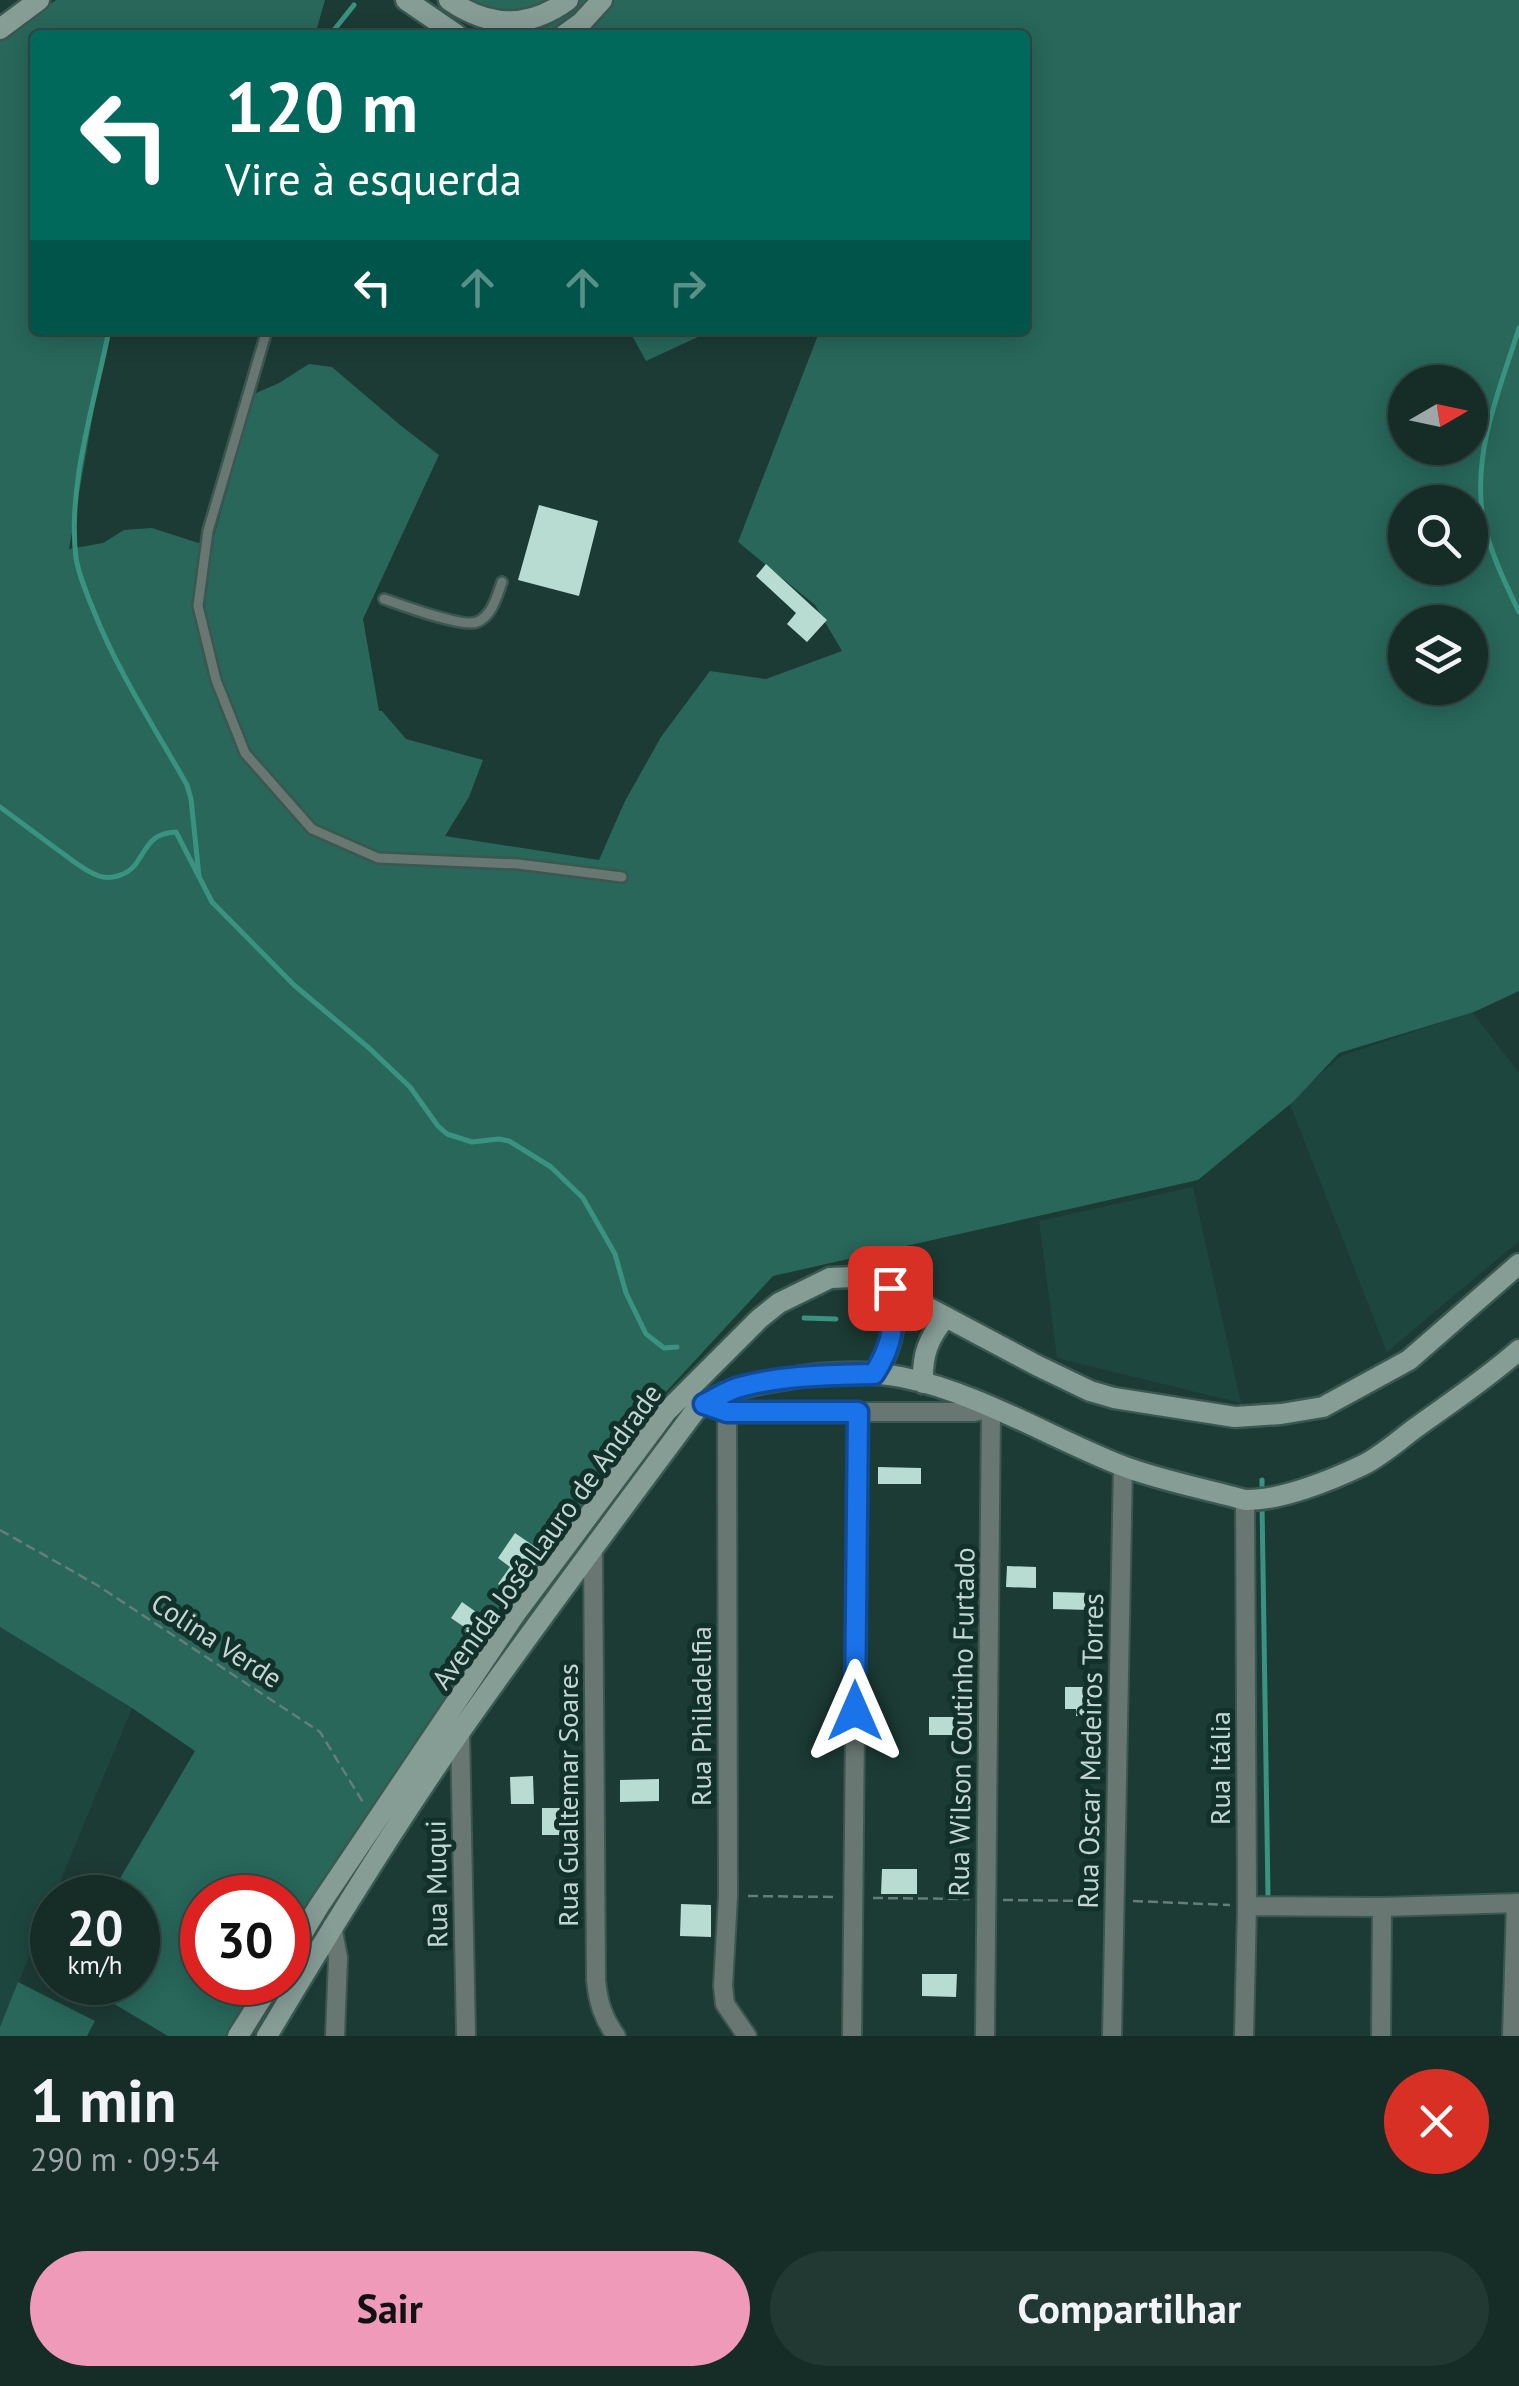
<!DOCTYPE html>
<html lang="pt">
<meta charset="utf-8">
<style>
:root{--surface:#152c27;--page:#223833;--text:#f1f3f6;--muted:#9da7a7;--line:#344844;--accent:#ef9ab8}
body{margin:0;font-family:"PT Sans",sans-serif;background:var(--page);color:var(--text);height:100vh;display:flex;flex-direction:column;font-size:38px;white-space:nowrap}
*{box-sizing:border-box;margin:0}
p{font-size:32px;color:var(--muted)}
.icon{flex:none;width:55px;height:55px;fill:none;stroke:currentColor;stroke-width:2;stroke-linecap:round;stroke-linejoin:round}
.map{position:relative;height:2036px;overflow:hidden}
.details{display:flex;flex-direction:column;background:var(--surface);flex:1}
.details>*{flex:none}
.banner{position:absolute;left:30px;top:30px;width:1000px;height:305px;border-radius:10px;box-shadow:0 5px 25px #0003,0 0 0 2px var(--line);background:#00695c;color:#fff;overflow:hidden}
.needle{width:65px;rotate:81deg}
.tools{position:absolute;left:1388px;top:365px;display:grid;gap:20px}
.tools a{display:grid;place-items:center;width:100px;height:100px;border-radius:50%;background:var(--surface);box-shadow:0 5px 25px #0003,0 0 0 2px var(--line);font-size:50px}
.speed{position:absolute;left:30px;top:1875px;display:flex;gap:20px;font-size:50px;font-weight:700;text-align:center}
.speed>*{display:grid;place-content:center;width:130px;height:130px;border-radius:50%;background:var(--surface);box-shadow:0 5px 25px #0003,0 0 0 2px var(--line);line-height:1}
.speed small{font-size:25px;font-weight:400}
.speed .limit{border:15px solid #d22;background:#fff;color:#111}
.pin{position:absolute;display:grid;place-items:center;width:85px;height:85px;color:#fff;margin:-42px;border-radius:20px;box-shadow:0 5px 15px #0006}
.me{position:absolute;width:110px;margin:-55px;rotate:0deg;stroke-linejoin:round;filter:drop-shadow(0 0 8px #0008)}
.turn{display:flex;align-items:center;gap:35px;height:210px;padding:0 30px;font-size:45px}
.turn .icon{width:130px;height:130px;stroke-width:2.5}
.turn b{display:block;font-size:70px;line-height:85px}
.lanes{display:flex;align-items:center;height:95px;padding:0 30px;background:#0003;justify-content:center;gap:50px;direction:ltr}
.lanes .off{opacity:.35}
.round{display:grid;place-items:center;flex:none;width:105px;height:105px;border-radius:52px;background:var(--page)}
.head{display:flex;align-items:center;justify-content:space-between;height:170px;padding:0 30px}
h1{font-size:60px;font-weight:700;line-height:75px}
.primary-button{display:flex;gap:20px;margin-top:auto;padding:20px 30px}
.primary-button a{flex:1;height:115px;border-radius:60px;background:var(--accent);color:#111;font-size:40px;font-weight:700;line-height:115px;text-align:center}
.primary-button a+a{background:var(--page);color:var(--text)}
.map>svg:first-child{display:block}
.built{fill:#1d473e}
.green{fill:#28675a;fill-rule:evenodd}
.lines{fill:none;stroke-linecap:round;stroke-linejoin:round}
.stream{stroke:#399380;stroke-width:5}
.building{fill:#b9dcd2}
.lane-casing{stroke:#3a5750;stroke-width:14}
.street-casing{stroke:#3a5750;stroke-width:22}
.secondary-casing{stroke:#3a5750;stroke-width:25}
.path{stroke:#657e78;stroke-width:2.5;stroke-dasharray:10 5;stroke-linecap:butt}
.lane{stroke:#697773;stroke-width:9}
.street{stroke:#697773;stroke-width:18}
.secondary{stroke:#869d96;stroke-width:20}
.route-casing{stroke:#114b97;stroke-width:25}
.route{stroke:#1a73e8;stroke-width:18}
.labels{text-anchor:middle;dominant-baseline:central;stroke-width:10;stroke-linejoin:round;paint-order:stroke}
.street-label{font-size:28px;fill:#c4d6d1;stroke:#12312a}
</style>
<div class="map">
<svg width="1519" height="2036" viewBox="0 0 1519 2036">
<rect width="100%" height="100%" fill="#1c3b34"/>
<!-- built -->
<path class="built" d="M1472 1012 1519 1073V1241L1387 1352 1289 1102 1341 1056Z
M1193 1187 1241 1403 1057 1358 1039 1221Z
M0 1627 132 1708 0 2027Z"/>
<!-- green -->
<path class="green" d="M56 0H325L315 35H35V330H108L69 549 103 543 124 530 152 528 211 547 254 394 279 383 309 364 332 367 400 425 439 455 363 619 379 711H382L406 739 483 760 469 797 445 836 599 860 625 801 661 737 710 671 766 679 842 651 815 605 738 542 820 330H1025V35H478V22L468 0H1519V991L1474 1012 1339 1053 1294 1101 1198 1180 773 1276 652 1407 356 1841 350 1839 288 1946V1898H202V1982L266 1983 234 2036H168L79 1983 138 1982V1898L109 1897 195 1751 132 1708 0 1627V39ZM1405 382H1470V448H1405ZM1405 502H1470V568H1405ZM1405 622H1470V688H1405Z
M629 330H713L646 361Z
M18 1982 95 2021 87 2036H0V2027Z"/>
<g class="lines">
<!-- stream -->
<path class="stream" d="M330 35 354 5
M1519 328C1500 389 1472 452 1483 518 1489 550 1505 583 1519 612
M109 330C95 402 67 485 76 558 79 576 86 592 93 609 117 671 155 728 187 785L191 799 199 876
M0 807C19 821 39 836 58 850 71 859 84 871 99 876 111 880 127 875 135 865 149 846 149 834 176 832L212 902 294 985 369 1048 410 1087 438 1126 447 1134 472 1142 499 1139 509 1141 551 1167 583 1198 615 1254 626 1293 646 1334 664 1348 677 1347
M804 1318 836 1319
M1262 1480V1492
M1262 1503 1268 1895"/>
</g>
<!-- building -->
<path class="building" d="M539 505 598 521 579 596 518 580Z
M766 564 827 620 807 642 787 624 796 613 756 576Z
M878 1467 921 1468V1484H878Z
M515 1533 544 1553 513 1594 498 1584 510 1567 498 1558Z
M1007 1566 1036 1567V1588L1006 1587Z
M1053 1592 1090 1593V1610L1053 1609Z
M462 1602 486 1619 476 1635 451 1618Z
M1065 1687H1098L1097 1716H1076V1709H1065Z
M929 1717H958V1735H929Z
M533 1776 534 1804H511L510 1777Z
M659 1779V1801L620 1802V1780Z
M542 1808H578V1835H542Z
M882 1869H917V1894H881Z
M681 1904 711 1905V1937L680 1936Z
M922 1974H957L956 1997 922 1996Z"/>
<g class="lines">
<defs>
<path id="lane" d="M267 330 208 531 198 606 216 680 245 753 312 829 378 858 518 864 622 877
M384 599C401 605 463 628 477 622 492 616 497 596 502 582"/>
<path id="street" d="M719 1409 727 1412 728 1896 723 1986 725 2004 747 2036
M727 1412H974L991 1408 985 2036
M593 1548 596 1980C598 2002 603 2018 616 2036
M460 1732 466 2036
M1247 1906 1382 1907 1519 1903
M332 1926 338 1958 335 2036
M852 2036 858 1413
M1112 2036 1123 1466
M1244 2036 1247 1906 1245 1500
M1381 2036 1382 1907
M1512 2036 1516 1903"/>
<path id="secondary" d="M406 0 457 35
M449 0C489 28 529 29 568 0
M0 29 39 0
M564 35 582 22 602 0
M875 1374C894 1345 897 1321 890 1287
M923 1383C922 1355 928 1338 946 1317
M288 1957 319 1906 516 1613 666 1412 759 1319 779 1303 830 1278 855 1277 880 1282 1038 1366 1090 1391 1114 1398 1235 1417 1281 1414 1323 1407 1409 1360 1519 1264
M238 2036 272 1982
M267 2036C329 1932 393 1828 462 1729 538 1621 617 1516 695 1411 720 1390 749 1385 780 1380 818 1373 863 1370 901 1377 977 1392 1049 1437 1120 1465 1158 1480 1206 1489 1245 1500 1280 1501 1332 1480 1363 1465 1381 1456 1398 1441 1414 1429 1450 1403 1486 1379 1519 1350"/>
</defs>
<!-- lane casing -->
<use href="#lane" class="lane-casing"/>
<!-- street casing -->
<use href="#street" class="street-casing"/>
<!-- secondary casing -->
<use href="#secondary" class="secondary-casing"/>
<!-- path -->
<path class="path" d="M0 1530 97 1585 320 1732 364 1804
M748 1896 835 1897
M873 1898 970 1899
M1003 1900 1095 1901
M1133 1901 1230 1905"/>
<!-- lane -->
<use href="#lane" class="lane"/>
<!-- street -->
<use href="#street" class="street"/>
<!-- secondary -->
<use href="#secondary" class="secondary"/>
</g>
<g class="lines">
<defs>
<path id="route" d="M855 1711 858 1412H727L704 1404C716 1398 728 1390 740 1387 784 1375 830 1375 874 1374 893 1345 896 1321 890 1288"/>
</defs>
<!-- route casing -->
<use href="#route" class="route-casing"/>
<!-- route -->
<use href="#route" class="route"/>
</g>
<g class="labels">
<!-- street labels -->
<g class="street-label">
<text transform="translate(546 1536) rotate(-54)">Avenida José Lauro de Andrade</text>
<text transform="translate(217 1640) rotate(33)">Colina Verde</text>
<text transform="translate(700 1716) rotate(-90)">Rua Philadelfia</text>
<text transform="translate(961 1722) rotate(-89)">Rua Wilson Coutinho Furtado</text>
<text transform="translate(1090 1751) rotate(-89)">Rua Oscar Medeiros Torres</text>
<text transform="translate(1219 1768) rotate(-90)">Rua Itália</text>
<text transform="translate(567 1795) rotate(-90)">Rua Gualtemar Soares</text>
<text transform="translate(436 1884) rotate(-91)">Rua Muqui</text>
</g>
</g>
</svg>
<div class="tools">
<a><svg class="needle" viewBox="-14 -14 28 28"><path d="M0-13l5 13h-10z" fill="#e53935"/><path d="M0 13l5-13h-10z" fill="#9da7a7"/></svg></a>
<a><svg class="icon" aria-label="search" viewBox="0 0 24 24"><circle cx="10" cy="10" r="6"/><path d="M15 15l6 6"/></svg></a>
<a><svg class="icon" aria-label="layers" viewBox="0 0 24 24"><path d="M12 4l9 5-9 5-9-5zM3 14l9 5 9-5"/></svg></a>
</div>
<div class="speed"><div>20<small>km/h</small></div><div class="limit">30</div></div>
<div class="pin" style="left:890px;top:1288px;background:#d93025"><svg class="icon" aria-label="arrive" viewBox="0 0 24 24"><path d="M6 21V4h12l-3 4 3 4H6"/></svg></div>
<svg class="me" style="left:855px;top:1711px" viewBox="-20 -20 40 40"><path d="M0-17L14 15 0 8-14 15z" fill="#1a73e8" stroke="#fff" stroke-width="4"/></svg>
<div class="banner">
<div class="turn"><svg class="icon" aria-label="left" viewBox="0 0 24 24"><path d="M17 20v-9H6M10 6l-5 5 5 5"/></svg><div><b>120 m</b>Vire à esquerda</div></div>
<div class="lanes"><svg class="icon" aria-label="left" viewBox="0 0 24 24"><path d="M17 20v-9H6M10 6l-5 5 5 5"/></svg><svg class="icon off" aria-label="ahead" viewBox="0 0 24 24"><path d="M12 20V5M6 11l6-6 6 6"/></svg><svg class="icon off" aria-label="ahead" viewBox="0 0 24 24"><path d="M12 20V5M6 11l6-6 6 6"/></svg><svg class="icon off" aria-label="right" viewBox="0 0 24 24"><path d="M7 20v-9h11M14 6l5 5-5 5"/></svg></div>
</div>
</div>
<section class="details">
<div class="head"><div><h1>1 min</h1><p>290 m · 09:54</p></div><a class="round" style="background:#d93025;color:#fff"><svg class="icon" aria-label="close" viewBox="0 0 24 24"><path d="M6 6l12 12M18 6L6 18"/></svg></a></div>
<div class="primary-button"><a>Sair</a><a>Compartilhar</a></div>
</section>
